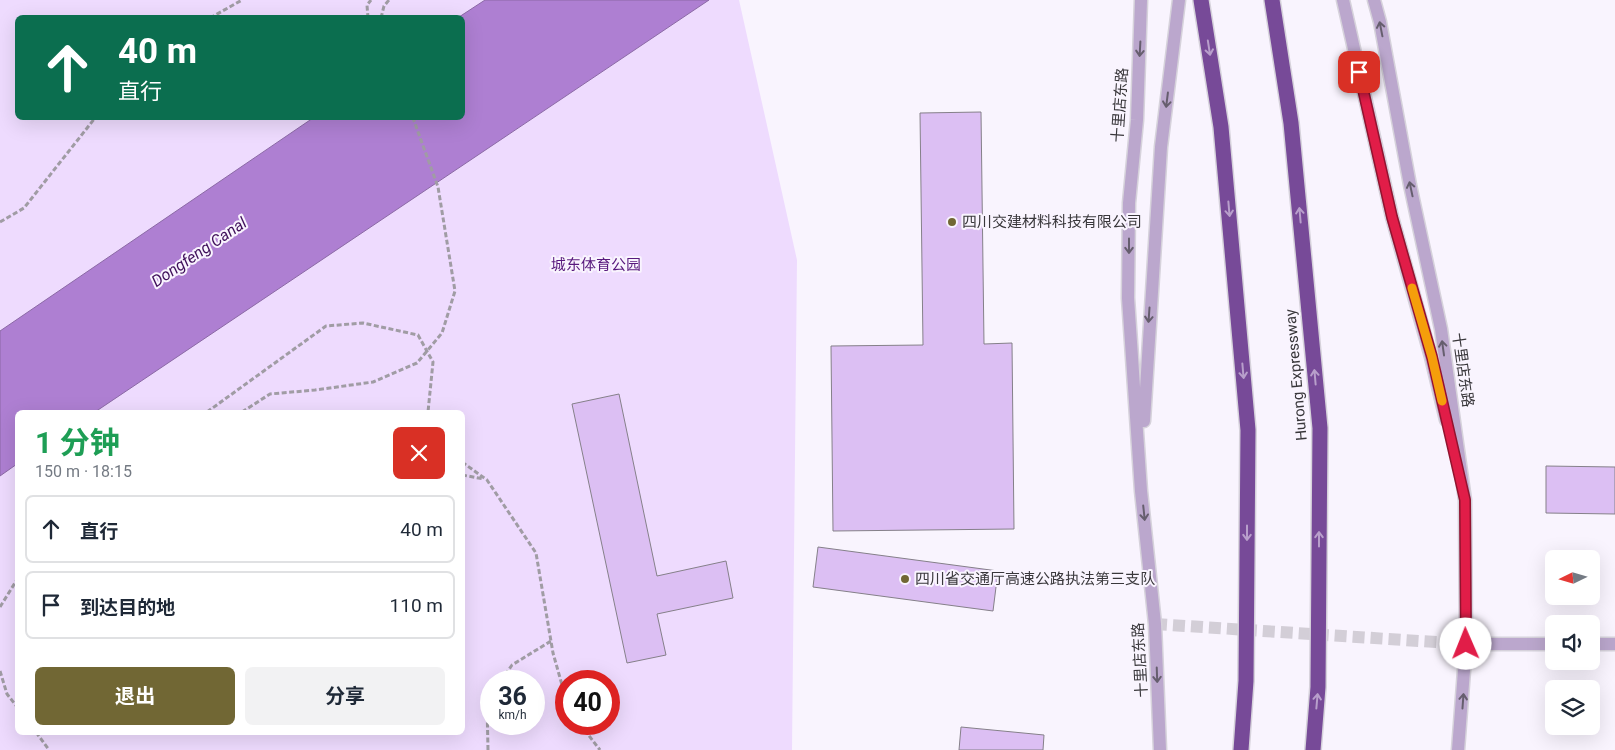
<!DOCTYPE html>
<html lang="zh">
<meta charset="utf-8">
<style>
:root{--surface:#fff;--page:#f2f2f3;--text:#1f2937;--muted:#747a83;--line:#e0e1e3;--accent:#716734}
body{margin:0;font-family:Roboto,"Noto Sans SC",sans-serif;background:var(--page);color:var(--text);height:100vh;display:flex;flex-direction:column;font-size:19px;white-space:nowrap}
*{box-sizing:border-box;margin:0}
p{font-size:16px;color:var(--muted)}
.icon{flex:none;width:28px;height:28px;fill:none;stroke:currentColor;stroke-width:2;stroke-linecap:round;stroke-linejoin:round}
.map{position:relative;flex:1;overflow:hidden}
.side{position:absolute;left:15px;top:410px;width:450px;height:325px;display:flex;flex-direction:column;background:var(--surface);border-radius:8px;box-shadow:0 5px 20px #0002}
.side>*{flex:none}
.banner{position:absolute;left:15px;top:15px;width:450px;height:105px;border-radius:8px;box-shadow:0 5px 20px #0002;background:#0b6e4f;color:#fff;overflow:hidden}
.needle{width:32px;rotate:265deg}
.controls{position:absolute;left:1545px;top:550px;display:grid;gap:10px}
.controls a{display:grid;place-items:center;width:55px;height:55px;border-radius:8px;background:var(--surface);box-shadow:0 5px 20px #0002;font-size:25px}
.speed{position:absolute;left:480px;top:670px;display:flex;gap:10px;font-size:25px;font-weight:700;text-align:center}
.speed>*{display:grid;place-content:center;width:65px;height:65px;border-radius:50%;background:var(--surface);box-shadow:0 5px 20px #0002;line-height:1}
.speed small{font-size:12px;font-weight:400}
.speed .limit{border:8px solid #d22;background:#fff;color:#111}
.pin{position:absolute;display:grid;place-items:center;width:42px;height:42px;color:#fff;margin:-21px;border-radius:10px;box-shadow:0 2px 8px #0006}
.me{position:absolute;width:55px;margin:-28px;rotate:359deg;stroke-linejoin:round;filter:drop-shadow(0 0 4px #0008)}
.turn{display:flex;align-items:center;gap:18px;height:105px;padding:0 20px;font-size:22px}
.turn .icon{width:65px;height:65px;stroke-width:2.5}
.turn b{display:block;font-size:35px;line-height:42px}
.round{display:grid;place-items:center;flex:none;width:52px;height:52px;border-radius:8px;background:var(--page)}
.summary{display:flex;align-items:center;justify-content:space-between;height:85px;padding:0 20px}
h1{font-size:30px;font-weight:700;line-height:38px;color:#1e9e55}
.primary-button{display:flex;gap:10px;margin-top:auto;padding:10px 20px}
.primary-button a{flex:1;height:58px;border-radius:8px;background:var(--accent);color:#fff;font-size:20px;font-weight:700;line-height:58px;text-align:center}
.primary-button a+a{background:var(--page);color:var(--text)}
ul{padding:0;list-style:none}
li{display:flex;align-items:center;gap:15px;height:68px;margin:0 10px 8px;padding:0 10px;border:2px solid var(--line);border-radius:8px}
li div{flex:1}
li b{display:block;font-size:19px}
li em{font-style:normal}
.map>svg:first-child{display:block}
.green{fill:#eedbfe;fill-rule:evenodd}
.water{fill:#ae7fd2;stroke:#8b69a5}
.building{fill:#dcbff3;stroke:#858089}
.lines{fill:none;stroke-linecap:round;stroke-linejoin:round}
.minor-tunnel{stroke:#d3ced7;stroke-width:12;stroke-dasharray:12 6;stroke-linecap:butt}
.minor-casing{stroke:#d6d2db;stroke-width:15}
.highway-casing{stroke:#d6d2db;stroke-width:18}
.path{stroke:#a09ca4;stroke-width:3;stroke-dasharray:5 2.5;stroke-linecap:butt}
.minor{stroke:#bba7cd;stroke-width:12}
.highway{stroke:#774a98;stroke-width:15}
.path-bridge{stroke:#a09ca4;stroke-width:3;stroke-dasharray:5 2.5;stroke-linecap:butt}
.oneway{stroke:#665e6e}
.oneway2{stroke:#b89fcb}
.route-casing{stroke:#92132f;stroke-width:12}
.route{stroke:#e11d48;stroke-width:9}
.slow{stroke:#f59e0b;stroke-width:9}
.poi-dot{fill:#716734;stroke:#f9f4fe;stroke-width:2}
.labels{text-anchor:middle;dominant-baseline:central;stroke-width:4;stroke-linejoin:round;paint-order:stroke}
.street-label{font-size:15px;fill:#39373b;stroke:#f9f4fe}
.poi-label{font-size:15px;fill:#39373b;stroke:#f9f4fe;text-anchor:start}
.park-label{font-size:15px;fill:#58197d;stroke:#f9f4fe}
.water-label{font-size:16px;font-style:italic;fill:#3f0f5a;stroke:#f9f4fe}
</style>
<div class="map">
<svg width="1615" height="750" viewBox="0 0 1615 750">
<rect width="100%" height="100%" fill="#f9f4fe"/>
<!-- green -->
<path class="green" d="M0 0H739L797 260 792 750H0ZM18 18H462V118H18ZM18 412H462V732H18ZM491 681H534V724H491ZM566 681H609V724H566Z"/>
<!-- water -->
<path class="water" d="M485 0H709L95 412H18L17 464 0 476V331L313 118H462V18L459 17Z"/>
<!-- building -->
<path class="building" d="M981 112 984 344 1012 343 1014 529 833 531 831 346 923 345 920 113Z
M619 394 657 576 726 561 733 598 657 614 666 655 627 663 572 404Z
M1546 466 1615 467V514L1546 513Z
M818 547 998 571 993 611 813 587Z
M961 727 1044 735 1043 750H959Z"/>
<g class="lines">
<!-- minor-tunnel -->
<path class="minor-tunnel" d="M1155 624 1466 644"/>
<defs>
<path id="minor" d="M1141 0 1137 120 1129 203 1128 298 1141 491 1155 624 1160 750
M1343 0 1392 217 1431 357 1446 420
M1374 0 1380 22 1410 185 1441 329 1465 500 1466 644 1458 750
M1144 421 1161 147 1179 0
M1466 644H1554
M1591 644H1615"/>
<path id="highway" d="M1201 0 1221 127 1248 430 1246 681 1241 750
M1272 0 1291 123 1320 428 1318 687 1313 750"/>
</defs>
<!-- minor casing -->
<use href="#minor" class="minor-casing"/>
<!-- highway casing -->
<use href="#highway" class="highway-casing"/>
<!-- path -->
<path class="path" d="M210 18 242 0
M368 18 367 5 371 0
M381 18 384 6 389 0
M0 222 24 208 95 118
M207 412 326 326 363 323 418 335 433 362 428 412
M462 462 487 480 536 553 553 653 566 699
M462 475 484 479
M0 607 18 578
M0 671 7 694 18 708
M501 681 512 665 551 641
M580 724 600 750
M36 732 49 750
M488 750 487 703 491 697"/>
<!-- minor -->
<use href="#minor" class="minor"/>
<!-- highway -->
<use href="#highway" class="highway"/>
<!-- path-bridge -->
<path class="path-bridge" d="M242 412 270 394 315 390 373 382 417 363 442 333 455 291 438 187 413 118"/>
</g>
<!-- one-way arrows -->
<defs><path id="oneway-shaft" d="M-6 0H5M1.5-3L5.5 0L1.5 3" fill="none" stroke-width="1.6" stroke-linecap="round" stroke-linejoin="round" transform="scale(1.25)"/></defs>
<g class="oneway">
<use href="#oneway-shaft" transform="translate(1381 29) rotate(-101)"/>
<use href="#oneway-shaft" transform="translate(1140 49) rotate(93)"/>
<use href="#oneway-shaft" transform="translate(1167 100) rotate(97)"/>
<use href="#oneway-shaft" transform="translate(1411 189) rotate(-102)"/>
<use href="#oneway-shaft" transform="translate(1129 246) rotate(90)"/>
<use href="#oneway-shaft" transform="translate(1149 315) rotate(94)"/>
<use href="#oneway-shaft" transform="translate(1443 348) rotate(-98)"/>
<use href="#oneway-shaft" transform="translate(1144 513) rotate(84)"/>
<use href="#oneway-shaft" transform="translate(1157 675) rotate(88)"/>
<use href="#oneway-shaft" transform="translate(1463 701) rotate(-86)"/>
</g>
<g class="oneway2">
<use href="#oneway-shaft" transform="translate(1209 48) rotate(81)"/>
<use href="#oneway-shaft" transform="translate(1229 209) rotate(85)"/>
<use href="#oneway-shaft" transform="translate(1300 215) rotate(-95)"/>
<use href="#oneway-shaft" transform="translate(1243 371) rotate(85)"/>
<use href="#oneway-shaft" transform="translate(1315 377) rotate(-95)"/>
<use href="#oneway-shaft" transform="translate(1247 533) rotate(90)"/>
<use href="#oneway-shaft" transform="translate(1319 539) rotate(-90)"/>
<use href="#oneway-shaft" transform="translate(1317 701) rotate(-85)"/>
</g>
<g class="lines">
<defs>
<path id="route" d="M1359 72 1392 217 1432 357 1465 500 1466 644"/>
</defs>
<!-- route casing -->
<use href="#route" class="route-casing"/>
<!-- route -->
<use href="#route" class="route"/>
<!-- slow -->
<path class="slow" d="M1412 288 1432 357 1442 401"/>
</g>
<!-- markers -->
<g class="poi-dot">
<circle cx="952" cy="222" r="5"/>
<circle cx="905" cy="579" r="5"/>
</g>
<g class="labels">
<!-- street labels -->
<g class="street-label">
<text transform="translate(1120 105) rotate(-86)">十里店东路</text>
<text transform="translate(1463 370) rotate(82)">十里店东路</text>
<text transform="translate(1296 375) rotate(-95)">Hurong Expressway</text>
<text transform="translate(1140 660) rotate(-93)">十里店东路</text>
</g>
<!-- poi labels -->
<g class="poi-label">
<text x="962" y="222">四川交建材料科技有限公司</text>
<text x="915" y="579">四川省交通厅高速公路执法第三支队</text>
</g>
<!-- park labels -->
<g class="park-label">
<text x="596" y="265">城东体育公园</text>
</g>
<!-- water labels -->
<g class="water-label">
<text transform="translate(199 252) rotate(-34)">Dongfeng Canal</text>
</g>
</g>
</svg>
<div class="controls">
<a><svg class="needle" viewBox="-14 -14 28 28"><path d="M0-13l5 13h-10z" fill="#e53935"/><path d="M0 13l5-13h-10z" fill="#747a83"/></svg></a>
<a><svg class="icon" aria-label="sound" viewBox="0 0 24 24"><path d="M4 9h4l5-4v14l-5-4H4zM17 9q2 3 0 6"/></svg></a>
<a><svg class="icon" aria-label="layers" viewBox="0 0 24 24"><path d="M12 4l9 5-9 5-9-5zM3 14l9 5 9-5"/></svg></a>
</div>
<div class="speed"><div>36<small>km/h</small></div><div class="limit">40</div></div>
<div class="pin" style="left:1359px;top:72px;background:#d93025"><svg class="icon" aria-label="arrive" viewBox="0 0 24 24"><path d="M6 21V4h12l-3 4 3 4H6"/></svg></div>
<svg class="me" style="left:1466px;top:644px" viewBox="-20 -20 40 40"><circle r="19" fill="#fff"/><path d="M0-13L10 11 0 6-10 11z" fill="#e11d48"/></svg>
<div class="banner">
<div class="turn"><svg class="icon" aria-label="ahead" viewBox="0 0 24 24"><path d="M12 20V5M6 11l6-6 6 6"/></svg><div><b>40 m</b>直行</div></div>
</div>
<section class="side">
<div class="summary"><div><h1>1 分钟</h1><p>150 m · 18:15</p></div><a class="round" style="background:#d93025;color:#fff"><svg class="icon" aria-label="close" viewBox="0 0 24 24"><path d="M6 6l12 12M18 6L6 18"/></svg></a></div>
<ul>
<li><svg class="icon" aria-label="ahead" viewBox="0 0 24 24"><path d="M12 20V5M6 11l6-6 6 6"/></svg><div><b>直行</b></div><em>40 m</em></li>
<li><svg class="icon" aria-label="arrive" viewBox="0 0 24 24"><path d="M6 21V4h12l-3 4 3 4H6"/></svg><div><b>到达目的地</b></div><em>110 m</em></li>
</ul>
<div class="primary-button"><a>退出</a><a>分享</a></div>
</section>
</div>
